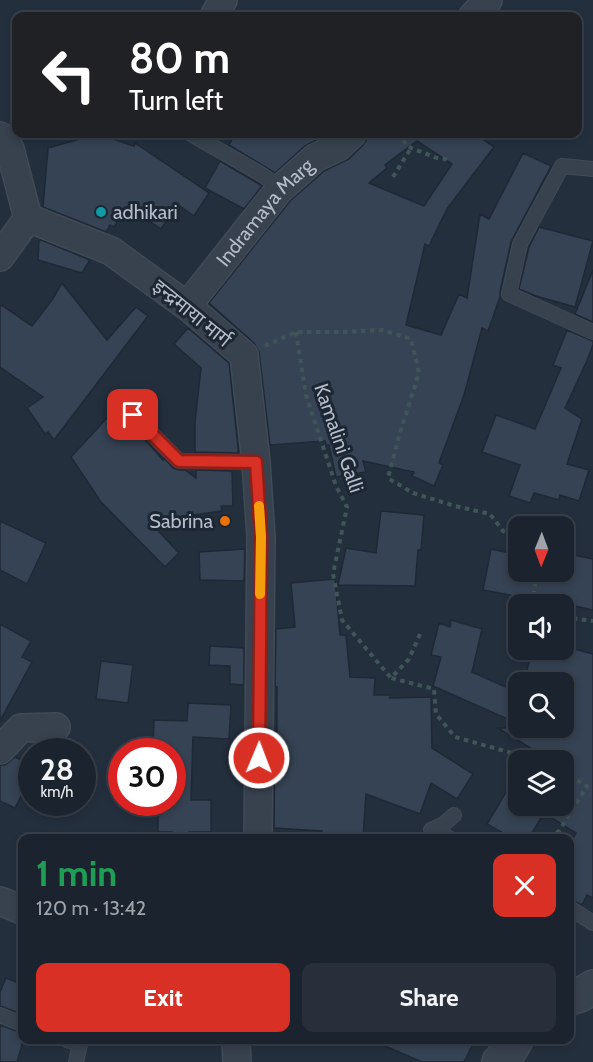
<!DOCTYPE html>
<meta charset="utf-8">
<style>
:root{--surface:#1b232e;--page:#282f3a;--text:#f1f3f6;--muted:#a0a4aa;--line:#39404a;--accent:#d93025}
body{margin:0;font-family:Cabin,"Noto Sans Devanagari",sans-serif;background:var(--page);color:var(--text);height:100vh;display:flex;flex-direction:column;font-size:22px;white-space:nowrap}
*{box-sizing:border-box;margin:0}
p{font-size:20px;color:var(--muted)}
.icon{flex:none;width:33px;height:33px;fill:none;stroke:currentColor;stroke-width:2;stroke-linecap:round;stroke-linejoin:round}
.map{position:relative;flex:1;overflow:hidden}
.panel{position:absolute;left:18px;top:834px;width:556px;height:210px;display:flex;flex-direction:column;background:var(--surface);border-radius:12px;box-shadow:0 3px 9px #0003,0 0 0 2px var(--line)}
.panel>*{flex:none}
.banner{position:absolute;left:12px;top:12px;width:570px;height:126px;border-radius:12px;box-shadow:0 3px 9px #0003,0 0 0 2px var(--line);background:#202124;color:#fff;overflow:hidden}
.needle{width:39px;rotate:181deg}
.controls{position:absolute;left:508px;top:516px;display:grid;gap:12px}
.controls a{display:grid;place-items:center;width:66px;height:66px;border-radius:12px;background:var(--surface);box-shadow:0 3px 9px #0003,0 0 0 2px var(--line);font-size:30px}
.speed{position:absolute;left:18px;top:738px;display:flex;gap:12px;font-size:30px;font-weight:700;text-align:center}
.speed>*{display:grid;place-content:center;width:78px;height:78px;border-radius:50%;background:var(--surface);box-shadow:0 3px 9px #0003,0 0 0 2px var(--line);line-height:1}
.speed small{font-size:15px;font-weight:400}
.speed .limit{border:9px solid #d22;background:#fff;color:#111}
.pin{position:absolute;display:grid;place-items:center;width:51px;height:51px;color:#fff;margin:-26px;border-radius:12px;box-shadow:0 3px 9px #0006}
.me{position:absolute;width:66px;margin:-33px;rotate:1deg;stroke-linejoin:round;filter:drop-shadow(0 0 4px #0008)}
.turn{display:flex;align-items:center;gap:21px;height:126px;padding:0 18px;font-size:27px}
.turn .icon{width:78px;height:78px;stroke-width:2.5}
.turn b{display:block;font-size:42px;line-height:51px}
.round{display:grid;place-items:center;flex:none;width:63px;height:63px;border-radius:12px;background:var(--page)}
.headline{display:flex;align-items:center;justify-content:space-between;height:102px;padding:0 18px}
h1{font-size:36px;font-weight:800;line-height:45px;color:#1e9e55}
.button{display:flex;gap:12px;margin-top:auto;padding:12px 18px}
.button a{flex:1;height:69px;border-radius:12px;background:var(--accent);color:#fff;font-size:24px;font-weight:800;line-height:69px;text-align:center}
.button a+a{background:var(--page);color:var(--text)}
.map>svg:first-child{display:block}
.building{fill:#364354;stroke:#1f2835;stroke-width:1.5;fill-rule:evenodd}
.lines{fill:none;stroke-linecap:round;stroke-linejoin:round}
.service-casing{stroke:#414a57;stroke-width:16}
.minor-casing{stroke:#414a57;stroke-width:30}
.tertiary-casing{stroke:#414a57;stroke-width:36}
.path{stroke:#3f5557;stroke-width:4;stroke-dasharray:4.5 4.5;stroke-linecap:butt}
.service{stroke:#38414e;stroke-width:14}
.minor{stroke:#38414e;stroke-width:27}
.tertiary{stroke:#38414e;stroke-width:33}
.route-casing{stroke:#8d1f18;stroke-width:15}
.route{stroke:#d93025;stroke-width:10}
.slow{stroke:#f59e0b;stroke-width:10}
.culture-dot{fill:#0f9aa8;stroke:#1d2633;stroke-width:2}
.food-dot{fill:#e8710a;stroke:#1d2633;stroke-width:2}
.labels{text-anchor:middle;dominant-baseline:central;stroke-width:6;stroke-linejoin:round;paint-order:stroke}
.poi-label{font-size:20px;fill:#b4bcc9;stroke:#1d2633;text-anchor:start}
.street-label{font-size:20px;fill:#b4bcc9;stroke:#1d2633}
</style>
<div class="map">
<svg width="593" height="1062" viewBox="0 0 593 1062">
<rect width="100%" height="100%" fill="#242f3e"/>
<!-- building -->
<path class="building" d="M91 134H98L134 146 135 143 209 193 194 216 177 204 161 229 127 207 114 227 110 225 106 232 43 207 48 148 90 136Z
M235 134H329L305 146 275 173 229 145Z
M367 134H475L494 147 447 209 429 246 425 244 406 325 441 335 459 294 467 298 480 214 489 219 523 153 551 166 511 242 500 292V297L488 331 482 328 464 395 439 463 443 465 434 486 412 476 414 472 363 461 366 472 336 477 329 445H326L325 441 270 445 259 352 254 343 209 303 290 201 324 171 349 159 363 145 367 139ZM417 141 452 164 424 206 369 183 387 168 385 165Z
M220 161 262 186 244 209 205 188Z
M539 227 593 241 575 307 536 296 519 289 529 247Z
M39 239 90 260 82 273 38 260Z
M593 270V322L575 314Z
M62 283 107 340 136 307 148 316 54 440 48 432 45 434 27 408 43 397 0 367V304L32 326 52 300Z
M188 328 229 363 238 447V453L195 452V422L201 368 174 344Z
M567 330 593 341V345L586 363 565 408 582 419 567 464 589 470 579 501 560 495 559 500 534 493 530 503 509 496 520 465 482 452 496 415 535 429 561 368 553 365Z
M118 406 124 414 127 421 148 443 163 460 165 459 173 468 179 470H185L196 478V470L232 471 233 506H221L222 511 149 521 179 553 165 567 101 502 71 457Z
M381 511 424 515 421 550H418L415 586 338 585 346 548 376 553Z
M0 521 46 543 27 584 0 570Z
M245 549 244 581 200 580 199 552Z
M491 549 519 555V572H564V553L593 559V610L520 594V597L483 590Z
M335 579 340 635H346L350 677 375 678 374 695H390V698L431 697 432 748 473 774 457 799 431 783 420 814 366 794 363 838H321L322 831 274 828 275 735H277V687L275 686 276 629 295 627 291 583Z
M451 620 482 629 472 672 519 693V724L433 686 441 657 431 655 439 623 450 627Z
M0 624 31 641 22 657 32 662 0 721Z
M210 646 244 648V685L230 684V666L209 665Z
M564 646 593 654V898L587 895 582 905 570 899V843L576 833 544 813 529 838H512L487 824 506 792 519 800V806H564V760H550L498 728H564V682H547L525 676 533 650H564Z
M101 661 133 665 128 703 96 699Z
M188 703 231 705 229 739 193 737 191 800H211V832H189V838H172V832H158V802H172V752H153L154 720 187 721Z
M15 757 32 765V774L15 808 0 801V765H5Z
M6 978 22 984V1014L0 1006V992Z
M0 1025 22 1033V1045L17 1062H0Z
M371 1040H475L464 1062H422Z"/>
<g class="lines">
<defs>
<path id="service" d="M191 134 259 173 270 180 279 190
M593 169 562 166 520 244 509 294 593 332
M133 415 179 461 256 462
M449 838 431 830 444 824 454 815
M570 908 593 923
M0 1015 22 1024
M67 1040 80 1044 76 1062"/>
<g id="minor">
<path d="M214 16 223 0"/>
<path d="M473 16 488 0"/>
<path d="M0 136 10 149 28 218 0 257"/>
<path d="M28 218 111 251 187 306 244 355 256 462 261 537 258 838"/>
<path id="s1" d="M187 306 279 190 315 158 338 147 352 134"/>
<path d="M0 750 21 728 56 727"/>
<path d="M0 901 22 910"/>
<path d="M236 1040 237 1062"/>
</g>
<path id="tertiary" d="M570 998 580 995 593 987
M499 1062 510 1050 516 1040"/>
</defs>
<!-- service casing -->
<use href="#service" class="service-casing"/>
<!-- minor casing -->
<use href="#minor" class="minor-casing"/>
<!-- tertiary casing -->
<use href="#tertiary" class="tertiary-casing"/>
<!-- path -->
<path class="path" d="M396 134 411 148 437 158 445 159 448 164
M393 177 411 148
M296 332 306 395 336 486 347 507 333 574 342 620 391 678
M265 346 296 332H341L382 330 411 339 419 373 399 436 388 478 413 493 455 506 490 514 503 531 519 537
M532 604 537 572
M564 617 593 621
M420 634 409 659 391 678 434 689 436 714 455 737 537 760
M549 838 559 831 587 786 564 773"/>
<!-- service -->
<use href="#service" class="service"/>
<!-- minor -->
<use href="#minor" class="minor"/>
<!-- tertiary -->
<use href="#tertiary" class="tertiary"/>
</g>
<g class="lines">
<defs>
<path id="route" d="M133 415 179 461 256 462 261 537 259 758"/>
</defs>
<!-- route casing -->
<use href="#route" class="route-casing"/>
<!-- route -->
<use href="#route" class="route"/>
<!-- slow -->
<path class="slow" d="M259 506 261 537 260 594"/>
</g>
<!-- markers -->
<circle class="culture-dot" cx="101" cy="212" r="6"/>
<circle class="food-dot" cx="225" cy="521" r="6"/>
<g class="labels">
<!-- poi labels -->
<g class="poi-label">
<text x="113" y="212">adhikari</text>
<text x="213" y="521" text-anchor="end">Sabrina</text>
</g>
<!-- street labels -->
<g class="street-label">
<text stroke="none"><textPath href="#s1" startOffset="122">Indramaya Marg</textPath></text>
<text transform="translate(192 313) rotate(39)">इन्द्रमाया मार्ग</text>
<text transform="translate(339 438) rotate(71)">Kamalini Galli</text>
</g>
</g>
</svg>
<div class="controls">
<a><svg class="needle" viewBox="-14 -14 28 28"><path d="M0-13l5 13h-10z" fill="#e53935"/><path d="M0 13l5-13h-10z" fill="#a0a4aa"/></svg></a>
<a><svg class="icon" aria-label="sound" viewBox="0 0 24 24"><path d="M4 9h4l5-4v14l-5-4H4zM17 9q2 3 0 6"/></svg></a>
<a><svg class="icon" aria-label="search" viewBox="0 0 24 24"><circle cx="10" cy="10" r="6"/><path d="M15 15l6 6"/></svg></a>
<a><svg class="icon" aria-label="layers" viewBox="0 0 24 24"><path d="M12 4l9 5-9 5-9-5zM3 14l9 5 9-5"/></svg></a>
</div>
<div class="speed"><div>28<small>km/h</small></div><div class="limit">30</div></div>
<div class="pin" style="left:133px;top:415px;background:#d93025"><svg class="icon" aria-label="arrive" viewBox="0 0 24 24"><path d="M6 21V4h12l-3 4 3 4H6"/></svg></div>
<svg class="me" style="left:259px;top:758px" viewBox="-20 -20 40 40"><circle r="17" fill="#d93025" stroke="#fff" stroke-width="3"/><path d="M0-11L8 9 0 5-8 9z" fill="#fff"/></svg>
<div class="banner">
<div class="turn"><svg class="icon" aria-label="left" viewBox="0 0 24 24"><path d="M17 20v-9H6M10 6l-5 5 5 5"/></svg><div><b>80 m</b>Turn left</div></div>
</div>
<section class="panel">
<div class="headline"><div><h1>1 min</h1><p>120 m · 13:42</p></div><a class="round" style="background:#d93025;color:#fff"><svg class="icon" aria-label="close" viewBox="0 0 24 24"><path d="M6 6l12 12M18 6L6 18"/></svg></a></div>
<div class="button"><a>Exit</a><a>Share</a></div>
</section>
</div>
